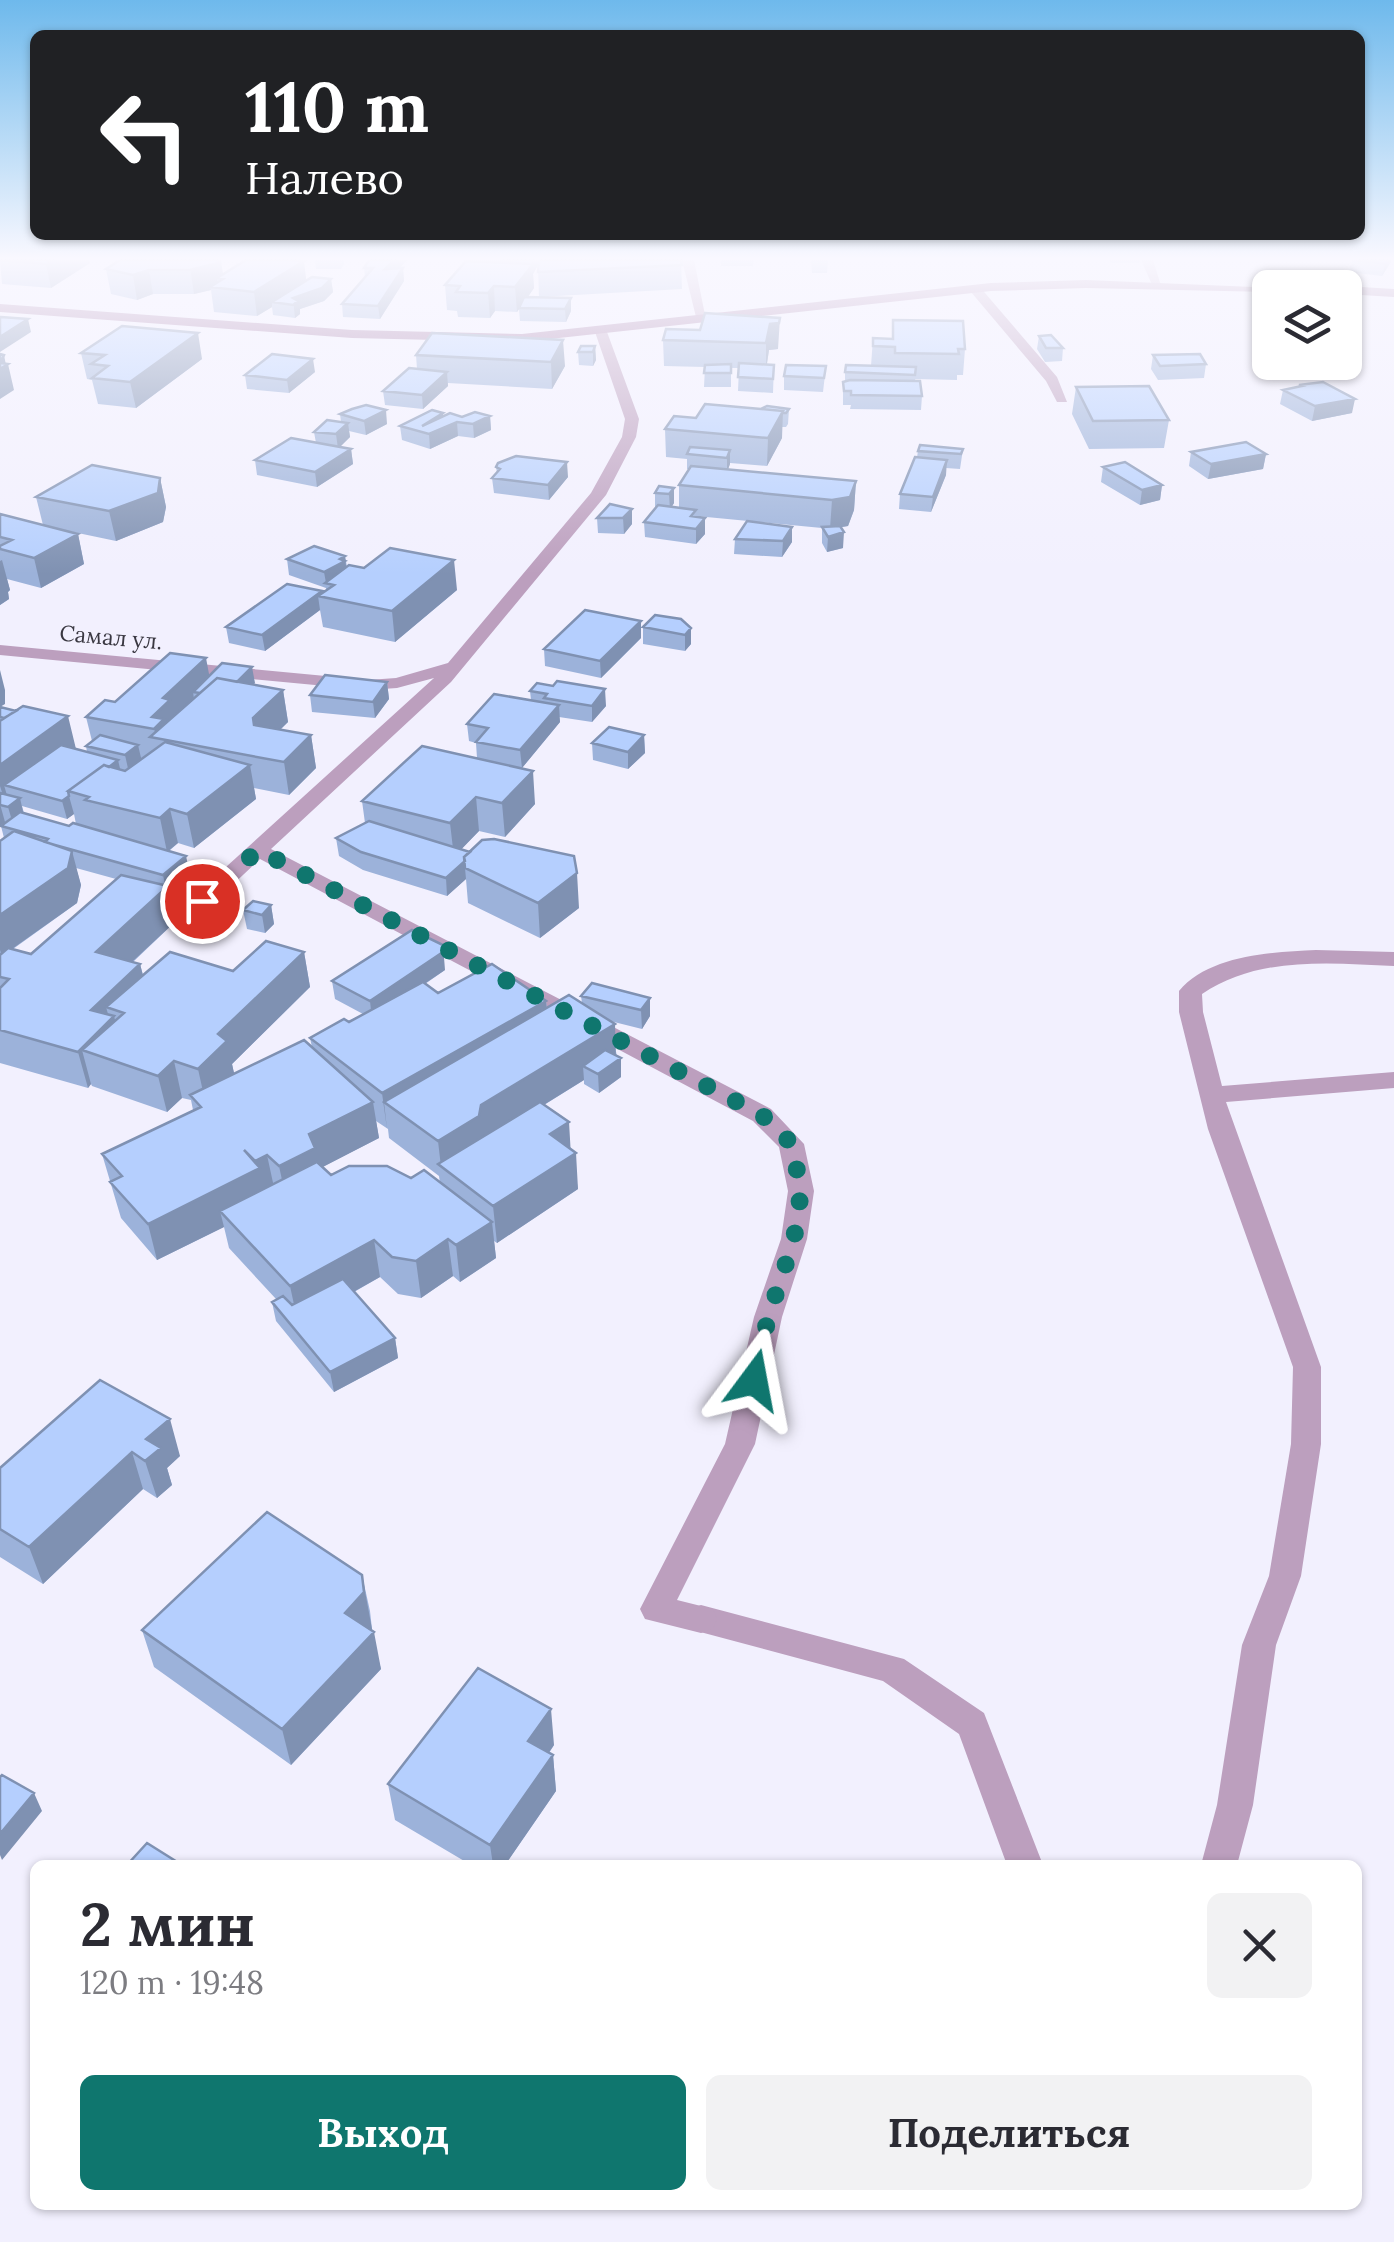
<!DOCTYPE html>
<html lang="ru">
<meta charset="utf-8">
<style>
:root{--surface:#fff;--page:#f2f2f3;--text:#2b2b33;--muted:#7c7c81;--accent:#0f766e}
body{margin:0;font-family:Lora,serif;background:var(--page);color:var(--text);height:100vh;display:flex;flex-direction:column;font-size:38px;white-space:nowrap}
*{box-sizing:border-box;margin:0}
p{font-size:32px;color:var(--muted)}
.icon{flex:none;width:55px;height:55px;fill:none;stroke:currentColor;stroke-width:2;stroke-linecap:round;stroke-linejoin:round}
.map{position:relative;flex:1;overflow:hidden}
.sheet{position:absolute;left:30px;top:1860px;width:1332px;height:350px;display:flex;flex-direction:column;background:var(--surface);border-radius:15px;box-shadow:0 2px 8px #0004}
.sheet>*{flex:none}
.guide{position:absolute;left:30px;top:30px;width:1335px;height:210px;border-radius:15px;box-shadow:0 2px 8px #0004;background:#202124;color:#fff;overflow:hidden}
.buttons{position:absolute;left:1252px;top:270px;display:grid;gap:20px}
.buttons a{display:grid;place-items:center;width:110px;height:110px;border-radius:15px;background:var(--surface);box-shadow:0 2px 8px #0004;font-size:50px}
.pin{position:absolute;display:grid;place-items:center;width:85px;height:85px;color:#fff;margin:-42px;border:5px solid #fff;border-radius:50%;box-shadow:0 2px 10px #0007}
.me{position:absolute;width:110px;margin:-55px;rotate:13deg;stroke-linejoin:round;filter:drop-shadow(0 0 8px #0008)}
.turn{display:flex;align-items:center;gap:35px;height:210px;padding:0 50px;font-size:45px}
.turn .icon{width:130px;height:130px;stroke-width:2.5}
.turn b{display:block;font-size:70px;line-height:85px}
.round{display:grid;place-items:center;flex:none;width:105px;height:105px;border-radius:15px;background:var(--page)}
.overview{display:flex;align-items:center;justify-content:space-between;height:170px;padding:0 50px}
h1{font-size:60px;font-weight:700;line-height:75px}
.primary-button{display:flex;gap:20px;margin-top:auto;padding:20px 50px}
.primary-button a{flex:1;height:115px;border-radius:15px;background:var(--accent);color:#fff;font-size:40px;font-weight:700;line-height:115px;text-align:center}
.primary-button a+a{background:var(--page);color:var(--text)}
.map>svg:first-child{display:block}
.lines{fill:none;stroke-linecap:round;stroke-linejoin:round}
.service{fill:#bc9fbe;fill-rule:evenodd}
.minor{fill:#bc9fbe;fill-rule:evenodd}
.secondary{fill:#a177a3;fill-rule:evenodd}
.wall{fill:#9cb2da;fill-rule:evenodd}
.shaded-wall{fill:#7f91b2}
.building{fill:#b5cffe;stroke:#7f91b2;stroke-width:2.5}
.route{stroke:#0f766e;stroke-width:18;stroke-dasharray:0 32.4}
.labels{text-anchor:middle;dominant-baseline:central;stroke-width:9;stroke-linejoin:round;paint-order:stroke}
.far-street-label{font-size:22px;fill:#393741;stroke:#f2f0fe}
</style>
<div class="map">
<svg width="1394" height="2242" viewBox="0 0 1394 2242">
<rect width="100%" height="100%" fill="#f2f0fe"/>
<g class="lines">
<!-- service -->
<path class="service" d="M1316 950 1394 952V966C1329 963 1258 956 1202 994L1203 1012 1222 1086 1394 1072V1088L1226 1102 1321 1367V1444L1301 1576 1276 1645 1253 1805 1237 1865H1201L1217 1805 1242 1645 1269 1576 1291 1444 1293 1367 1208 1129 1179 1012V991C1209 955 1272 952 1316 950Z
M701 1605 904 1659 984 1713 1043 1865H1007L959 1734 883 1681 689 1629 685 1619 689 1609Z"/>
<!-- minor -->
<path class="minor" d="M682 260H694L706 320 696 317Z
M1141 260H1153L1162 289H1154Z
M971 286H979L1057 377 1067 402H1057L1046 381 971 292Z
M601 328 607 332 639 419 636 437 606 495 451 682 271 849 771 1109 804 1144 814 1191 807 1239 782 1317 755 1444 677 1600 713 1609 717 1619 713 1629 701 1633 645 1619 640 1609 725 1444 754 1317 781 1239 788 1191 779 1147 753 1121 260 859 210 906H194L191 901 194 896 434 678 397 688 368 690 0 655V645L368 680 396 678 448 663 591 493 622 437 625 419 595 332Z"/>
<!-- secondary -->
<path class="secondary" d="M1086 280 1276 288H1270V292L1086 288 991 291 522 342 352 338 0 312V304L352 330 522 334 991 283Z
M1345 286 1394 289V297L1345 294V288H1341Z"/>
</g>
<!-- wall -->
<path class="wall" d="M0 260 90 263 51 288 2 284Z
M221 260 223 274 237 266 236 263 306 280 331 279 333 292 324 301 300 309V314L295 318 273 315 272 307 257 316 214 312 211 290 194 294H153L137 300 111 294 106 269Z
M315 260H344V264L341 269H316Z
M407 260 399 268H403L404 281 380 319 343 317 342 304 365 277 364 268Z
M487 260H681L682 289 539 297 538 265 533 274 534 288 528 297 571 298V311L566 322 520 321 519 309 517 312 495 311 490 318 458 317 457 311 447 310 445 285 487 262Z
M721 260H754L753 266H721Z
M811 260H828L827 273H812Z
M1109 260H1140L1139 263H1111Z
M1352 260H1392L1382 276 1349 272Z
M705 313 778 349 769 350 767 364 774 365 773 393 738 391 739 368H731V387H704L705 367 664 366 663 340 700 330Z
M893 320 965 349 963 375H957V380L915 379 922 396 921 410 850 409 851 405H843V382H845V372L871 366 873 338 892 339Z
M432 333 565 366 552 389 448 383V386L423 409 385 405 383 391 417 369 416 355Z
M1039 336 1063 348 1062 361 1045 362 1037 349Z
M595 346 596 360 593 366 579 365 578 352Z
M81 353 202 359 136 408 98 404 92 380 87 379Z
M1153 355 1206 364 1204 378 1158 380 1151 369Z
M826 366 823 392 784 390V376Z
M315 372 289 393 247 389 245 375Z
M1299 385 1352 413 1312 421 1280 404 1283 390 1298 387Z
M1076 387 1169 420 1164 448 1089 449 1072 414Z
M761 409H789L788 424 786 427H782V438L767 466 730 463 728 470 856 481 854 510 848 526 841 527 843 548 827 552 822 543V528L696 516 705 534 696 544 645 537 644 522 656 508H655V493L674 488V503L671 507 679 508V485L689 469H687V459L666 457 665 429 696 418Z
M340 414 387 424 366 435 349 431 350 437 339 447 351 449 353 464 317 487 257 475 255 460 316 443 314 432 341 422Z
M443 416H490L491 430 474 438 458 436 430 449 402 440 400 426Z
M963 449 960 469 946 468V475L931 512 899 509 900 494 917 457 918 451Z
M1191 452 1266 454 1263 469 1208 479 1189 466Z
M496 467 568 477 549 500 494 493 492 478 497 473Z
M1103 467 1162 485 1160 500 1140 505 1101 482Z
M160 478 166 507 163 522 116 541 54 528 78 534 84 564 41 588 7 579 10 590 8 592 9 599 0 605V514L43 525 36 497Z
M632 509V524L624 534 598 533 597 518Z
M735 539 792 542 782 557 734 554Z
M345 556 347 567 457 590 395 642 323 627 320 610 265 651 229 643 226 627 322 591 323 593 326 591V588L289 575 287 559Z
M681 619 691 644 685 651 643 644V627Z
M641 638 601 678 545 666 544 649Z
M210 675 283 690 288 722 280 730 311 735 316 768 289 795 254 788 256 799 194 848 178 843 169 851 190 874 170 891 176 921 133 962 140 964 143 975 233 971 304 952 310 987 232 1064 234 1074 312 1047 310 1038 363 1014 335 999 332 981 445 970 425 984 438 993 546 1001 547 1008 582 1003 581 996 650 998V1016L642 1029 610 1021 621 1077 599 1093 584 1084V1080L544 1105 571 1149 578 1189 497 1243 494 1241 496 1258 460 1282 453 1276 421 1298 398 1294 380 1277 354 1292 395 1338 398 1358 334 1392 276 1321 272 1302 276 1299 229 1248 224 1227 157 1260 121 1218 102 1154 193 1110 191 1100 182 1098 167 1112 92 1086 91 1084 88 1088 0 1063V841L4 838 1 826 5 822 0 826V707L76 749 87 752 86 746 92 741 86 717 115 702ZM22 806 67 819 74 814 76 824 69 826 24 813ZM76 868 116 879 31 954 13 949 77 903 81 885ZM376 1121 388 1129 389 1138 439 1176 440 1183 411 1178 331 1175 322 1167 379 1138Z
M387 682 389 699 375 718 312 712 310 695Z
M530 691 606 706 592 722 559 717 560 722 522 768 505 765 535 804 505 837 479 831 461 849 579 908 540 938 468 903 466 879 447 896 363 870 339 856 336 838 365 823 362 801 477 758 476 743 469 741 467 724 531 700Z
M644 735 645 753 628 769 593 760 592 743Z
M271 905 274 924 265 933 247 929 243 910Z
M100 1380 180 1456 167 1468 172 1485 157 1498 143 1489 43 1584 0 1557V1468Z
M362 1575 370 1611 372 1629 370 1630 381 1669 291 1765 154 1667 142 1630Z
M554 1745 549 1753 553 1755 556 1791 505 1865H471L395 1820 388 1784Z"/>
<!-- shaded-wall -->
<path class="shaded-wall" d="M52 260H89L90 263 51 288 46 264Z
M189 260H221L223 277 217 278 218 288 210 287 211 290 194 294Z
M394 260H407L387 282 385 269Z
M533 260H539V263L533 274 534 288 517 312 515 287Z
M1387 260H1392L1382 276 1385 264Z
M304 261 307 286 272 302V307L257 316 254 292Z
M403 268 404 281 380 319 378 306Z
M149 270 153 294 137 300 133 275Z
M331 279 333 292 324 301 300 309V314L295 318 293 298Z
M494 286 495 311 490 318 488 293Z
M571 298V311L566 322 565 309Z
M780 318 778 349 769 350 766 369V343L770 324Z
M28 319 31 332 0 352V337Z
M198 333 202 359 136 408 130 382Z
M563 340 565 366 552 389 551 362Z
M595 346 596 360 593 366V352Z
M4 355 6 365 8 364 14 390 0 399V363Z
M313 359 315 372 289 393 287 380Z
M447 372 448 386 423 409 422 395Z
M1355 399 1352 413 1312 421 1315 406Z
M386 410 387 424 366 435 364 421Z
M783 411 782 438 767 466 768 438Z
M443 413 444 427 457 422 458 436 430 449 429 434 422 426Z
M490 416 491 430 474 438 473 424Z
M348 423 350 437 338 449 336 434Z
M351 449 353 464 317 487 315 472Z
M730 450V464L727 472V458Z
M1266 454 1263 469 1208 479 1211 464Z
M947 460 946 475 931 512 933 497Z
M567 462 568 477 549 500 548 485Z
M160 478 166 507 163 522 116 541 109 511Z
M856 481 854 510 848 526 830 529 832 500Z
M1162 485 1160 500 1140 505 1142 490Z
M674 488V503L670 510 669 494Z
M632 509V524L624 534 623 518Z
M705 518V534L696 544V529Z
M792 527V542L782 557 783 541Z
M844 532 843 548 827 552 828 537Z
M78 534 84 564 41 588 34 558Z
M345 556 347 576 326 583 324 572Z
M2 560 10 590 8 592 9 599 0 605V561Z
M454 560 457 590 395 642 392 611Z
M322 591 323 597 318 596 320 610 265 651 262 635Z
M641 621V638L601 678 600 661Z
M691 628V644L685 651V635Z
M206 658 212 690 193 692 195 706 156 738 152 717 163 698Z
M252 667 255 683 229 711 226 694Z
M0 670 5 690V704L0 707Z
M387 682 389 699 375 718 373 702Z
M605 689 606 706 592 722V706Z
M283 690 288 722 258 751 253 718Z
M559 705 560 722 522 768 520 750Z
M68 716 76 749 4 785 8 799 5 802 0 786V765Z
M311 735 316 768 289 795 284 762Z
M644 735 645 753 628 769V752Z
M138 745 142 762 129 773 125 755Z
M118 760 122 777 74 793Z
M250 765 256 799 194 848 187 814Z
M533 771 535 804 505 837 502 803Z
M69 796 74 814 67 819 62 801Z
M476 797 479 831 454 857 450 823Z
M20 798 24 816 13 824 8 807Z
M0 804 5 822 0 826Z
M170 809 178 843 167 852 160 818Z
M72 851 81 885 77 903 2 956 0 950V915Z
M474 853 465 868 466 879 447 896 446 878Z
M186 856 190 874 170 891 176 921 105 987 96 952 166 889 163 875Z
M577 873 579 908 540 938 538 903Z
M271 905 274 924 265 933 262 915Z
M443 945 445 970 372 1019 370 1001Z
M304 952 310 987 232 1064 235 1077 206 1105 198 1069 218 1034Z
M140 964 149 999 124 1013 106 1007 110 1021 114 1016 123 1052 82 1050 91 1084 88 1088 78 1052 91 1010Z
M650 998V1016L642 1029 641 1010Z
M546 1001 549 1037 384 1102 387 1129 382 1093Z
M615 1024 616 1060 583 1066 584 1080 484 1142 441 1167 438 1141 481 1105Z
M621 1058V1077L599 1093 598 1074Z
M174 1061 182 1098 167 1112 158 1076Z
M373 1102 379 1138 319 1169 287 1203 279 1166 309 1134Z
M569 1122 571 1156 576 1153 578 1189 497 1243 493 1206 550 1134Z
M267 1155 275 1192 220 1211 224 1227 157 1260 148 1224 257 1170 255 1161Z
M492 1222 496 1258 460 1282 456 1245Z
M448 1239 453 1276 421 1298 416 1261Z
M374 1240 380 1277 298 1323 290 1286Z
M395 1338 398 1358 334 1392 330 1372Z
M170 1419 180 1456 167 1468 172 1485 157 1498 145 1461 146 1439Z
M132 1452 143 1489 43 1584 29 1547Z
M362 1575 372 1629 353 1650 345 1613Z
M374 1632 381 1669 291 1765 282 1729Z
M551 1709 554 1745 532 1777 528 1741Z
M553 1755 556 1791 505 1865H493L490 1845Z
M34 1793 42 1811 2 1860 0 1855V1834Z"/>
<!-- building -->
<path class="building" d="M0 260H52L46 264Z
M120 260H218V263L190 270H149L133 275 106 269Z
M246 260H292L304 261 254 292 210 287 223 279 217 278Z
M369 260H394L385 269 403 268 378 306 342 304 373 268H364Z
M503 260H533L531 264 501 262Z
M539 260H681L682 265 538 272Z
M1358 260H1387L1385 264Z
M466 261 533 264 515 287 494 286 488 293 456 292 460 286 445 285Z
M312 277 331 279 322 288 293 298 298 301 293 305 272 302Z
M524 297 571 298 565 309 519 308Z
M705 313 780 318 779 323 770 324 766 343 663 340 666 329 700 330Z
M0 317H1L28 319 0 337Z
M893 320 963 321 965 349H958L959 354 895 353V347L873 346V338L893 339Z
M122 326 198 333 130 382 92 378 108 366 91 364 105 355 81 353Z
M432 333 563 340 551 362 416 355Z
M1051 335 1063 348H1046L1039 336Z
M581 346H595L593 352H578Z
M0 354 4 355 0 363 8 364 0 369Z
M272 354 313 359 287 380 245 375Z
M1200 354 1206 364 1160 366 1153 355Z
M739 363 774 365 773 379 738 377Z
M731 364V373H704L705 365Z
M786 365 826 366 824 378 784 376Z
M846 365 916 367 915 375 845 372Z
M409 368 447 372 422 395 383 391Z
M850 380 920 381 922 396 851 395V391H844L843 382Z
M1323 382 1355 399 1315 406 1283 390 1302 386 1299 385Z
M1149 386 1169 420 1093 421 1076 387Z
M705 404 783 411 768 438 665 429 674 416 696 418Z
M366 405 386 410 364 421 340 414 352 409Z
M767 406 789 409 786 413H782L783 411 761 409Z
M432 410 443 413 422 426 450 413 462 417 475 412 490 416 473 424 457 422 429 434 400 426Z
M327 420 348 423 336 434 314 432Z
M291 438 351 449 315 472 255 460Z
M1246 442 1266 454 1211 464 1191 452Z
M920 445 963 449 961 454 918 451Z
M690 447 730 450 727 458 687 454Z
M516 456 567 462 548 485 492 478 500 469 496 467 498 463Z
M915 457 947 460 933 497 900 494Z
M1125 462 1162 485 1142 490 1103 467Z
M92 465 160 478 158 493 109 511 36 497Z
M691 466 856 481 850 497 832 500 679 485Z
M659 486 674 488 669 494 655 493Z
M610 504 632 509 623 518H597Z
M658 505 696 510 691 516 705 518 696 529 644 522Z
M0 514 78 534 34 558 0 549V546L12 540 0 537Z
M747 521 792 527 783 541 735 539Z
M840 526 844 532 828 537 822 527Z
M314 546 345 556 340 559 345 561 324 572 287 559Z
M390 548 454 560 392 611 318 596 334 585 325 583 349 565 364 568Z
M287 584 322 591 262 635 226 627Z
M585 610 641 621 600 661 544 649Z
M655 615 681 619 691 628 685 635 643 627Z
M170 653 206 658 163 698 170 700 152 717 164 719 154 729 86 717 105 700 115 702Z
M222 663 252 667 237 682 217 678 200 693 193 692Z
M325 675 387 682 373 702 310 695Z
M217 678 283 690 253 718 254 725 311 735 284 762 150 737Z
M557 681 605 689 592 706 544 698 547 694 530 691 537 683 553 686Z
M494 694 559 705 520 750 476 742 488 728 467 724Z
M23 706 68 716 0 765V721Z
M0 707 16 711 4 718 0 717Z
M609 727 644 735 628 752 592 743Z
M100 735 138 745 125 755 86 746Z
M165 742 250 765 187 814 170 809 160 818 85 800 89 797 68 791 104 765 125 771Z
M61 745 118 760 109 767 104 765 68 791 69 796 62 801 4 785Z
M422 746 533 771 502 803 476 797 450 823 362 801Z
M0 793 20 798 8 807 0 805Z
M20 812 69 826 73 823 186 856 163 875 55 845 45 842 48 839 1 826Z
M369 821 470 852 464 857 465 861 446 878 361 852 336 838Z
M14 831 72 851 68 868 0 915V841Z
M494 839 574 856 577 873 538 903 465 868 464 857 482 840Z
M121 875 168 886 96 952 140 964 91 1010 114 1016 78 1052 0 1030V988L9 979 0 977V955L8 948 31 954Z
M253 901 271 905 262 915 243 910Z
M412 930 443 945V952L370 1001 332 981Z
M266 941 304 952 218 1034 227 1041 198 1069 174 1061 158 1076 82 1050 124 1013 106 1007 170 952 233 971Z
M492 964 546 1001 382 1093 310 1038 344 1019 349 1022 423 982 438 993Z
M592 983 650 998 641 1010 581 996Z
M569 995 615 1024 481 1105 479 1116 438 1141 384 1102Z
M304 1040 373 1102 309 1134 315 1148 279 1166 267 1155 255 1161 244 1150 260 1168 148 1224 110 1182 122 1176 102 1154 201 1107 190 1095Z
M605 1050 621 1058 598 1074 583 1066Z
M540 1102 569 1122 550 1134 576 1153 493 1206 438 1164Z
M317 1162 331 1175 349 1166H387L411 1178 424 1170 492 1222 456 1245 448 1239 416 1261 392 1257 374 1240 290 1286 220 1211Z
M343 1279 395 1338 330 1372 272 1302 283 1296 292 1305Z
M100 1380 170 1419 146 1439 161 1448 145 1461 132 1452 29 1547 0 1529V1468Z
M267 1512 362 1575 364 1592 345 1613 374 1632 282 1729 142 1630Z
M478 1668 551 1709 528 1741 553 1755 490 1845 388 1784Z
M2 1775 34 1793 0 1834V1777Z
M147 1843 182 1865H127Z"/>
<!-- sky -->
<linearGradient id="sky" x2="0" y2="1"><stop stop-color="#6eb9ec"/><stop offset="0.45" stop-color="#f9f8ff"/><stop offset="1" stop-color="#f9f8ff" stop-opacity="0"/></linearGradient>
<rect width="1394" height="574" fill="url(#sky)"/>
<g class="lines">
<!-- route -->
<path class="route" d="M202 901 258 850 762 1115 792 1144 801 1192 794 1239 768 1318 754 1380"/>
</g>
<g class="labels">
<!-- far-street labels -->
<g class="far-street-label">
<text transform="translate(111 637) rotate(5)">Самал ул.</text>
</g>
</g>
</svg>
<div class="buttons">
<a><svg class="icon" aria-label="layers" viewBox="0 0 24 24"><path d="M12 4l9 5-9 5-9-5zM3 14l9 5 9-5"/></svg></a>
</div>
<div class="pin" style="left:202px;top:901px;background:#d93025"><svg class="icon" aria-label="arrive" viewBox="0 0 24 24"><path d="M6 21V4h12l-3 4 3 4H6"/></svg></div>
<svg class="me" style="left:754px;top:1380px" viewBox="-20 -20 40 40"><path d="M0-17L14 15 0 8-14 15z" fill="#0f766e" stroke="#fff" stroke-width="4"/></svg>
<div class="guide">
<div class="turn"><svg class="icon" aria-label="left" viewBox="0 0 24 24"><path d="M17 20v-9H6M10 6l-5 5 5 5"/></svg><div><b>110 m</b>Налево</div></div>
</div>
<section class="sheet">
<div class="overview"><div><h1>2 мин</h1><p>120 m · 19:48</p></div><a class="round"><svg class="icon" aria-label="close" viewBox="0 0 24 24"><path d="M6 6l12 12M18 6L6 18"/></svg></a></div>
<div class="primary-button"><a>Выход</a><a>Поделиться</a></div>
</section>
</div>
